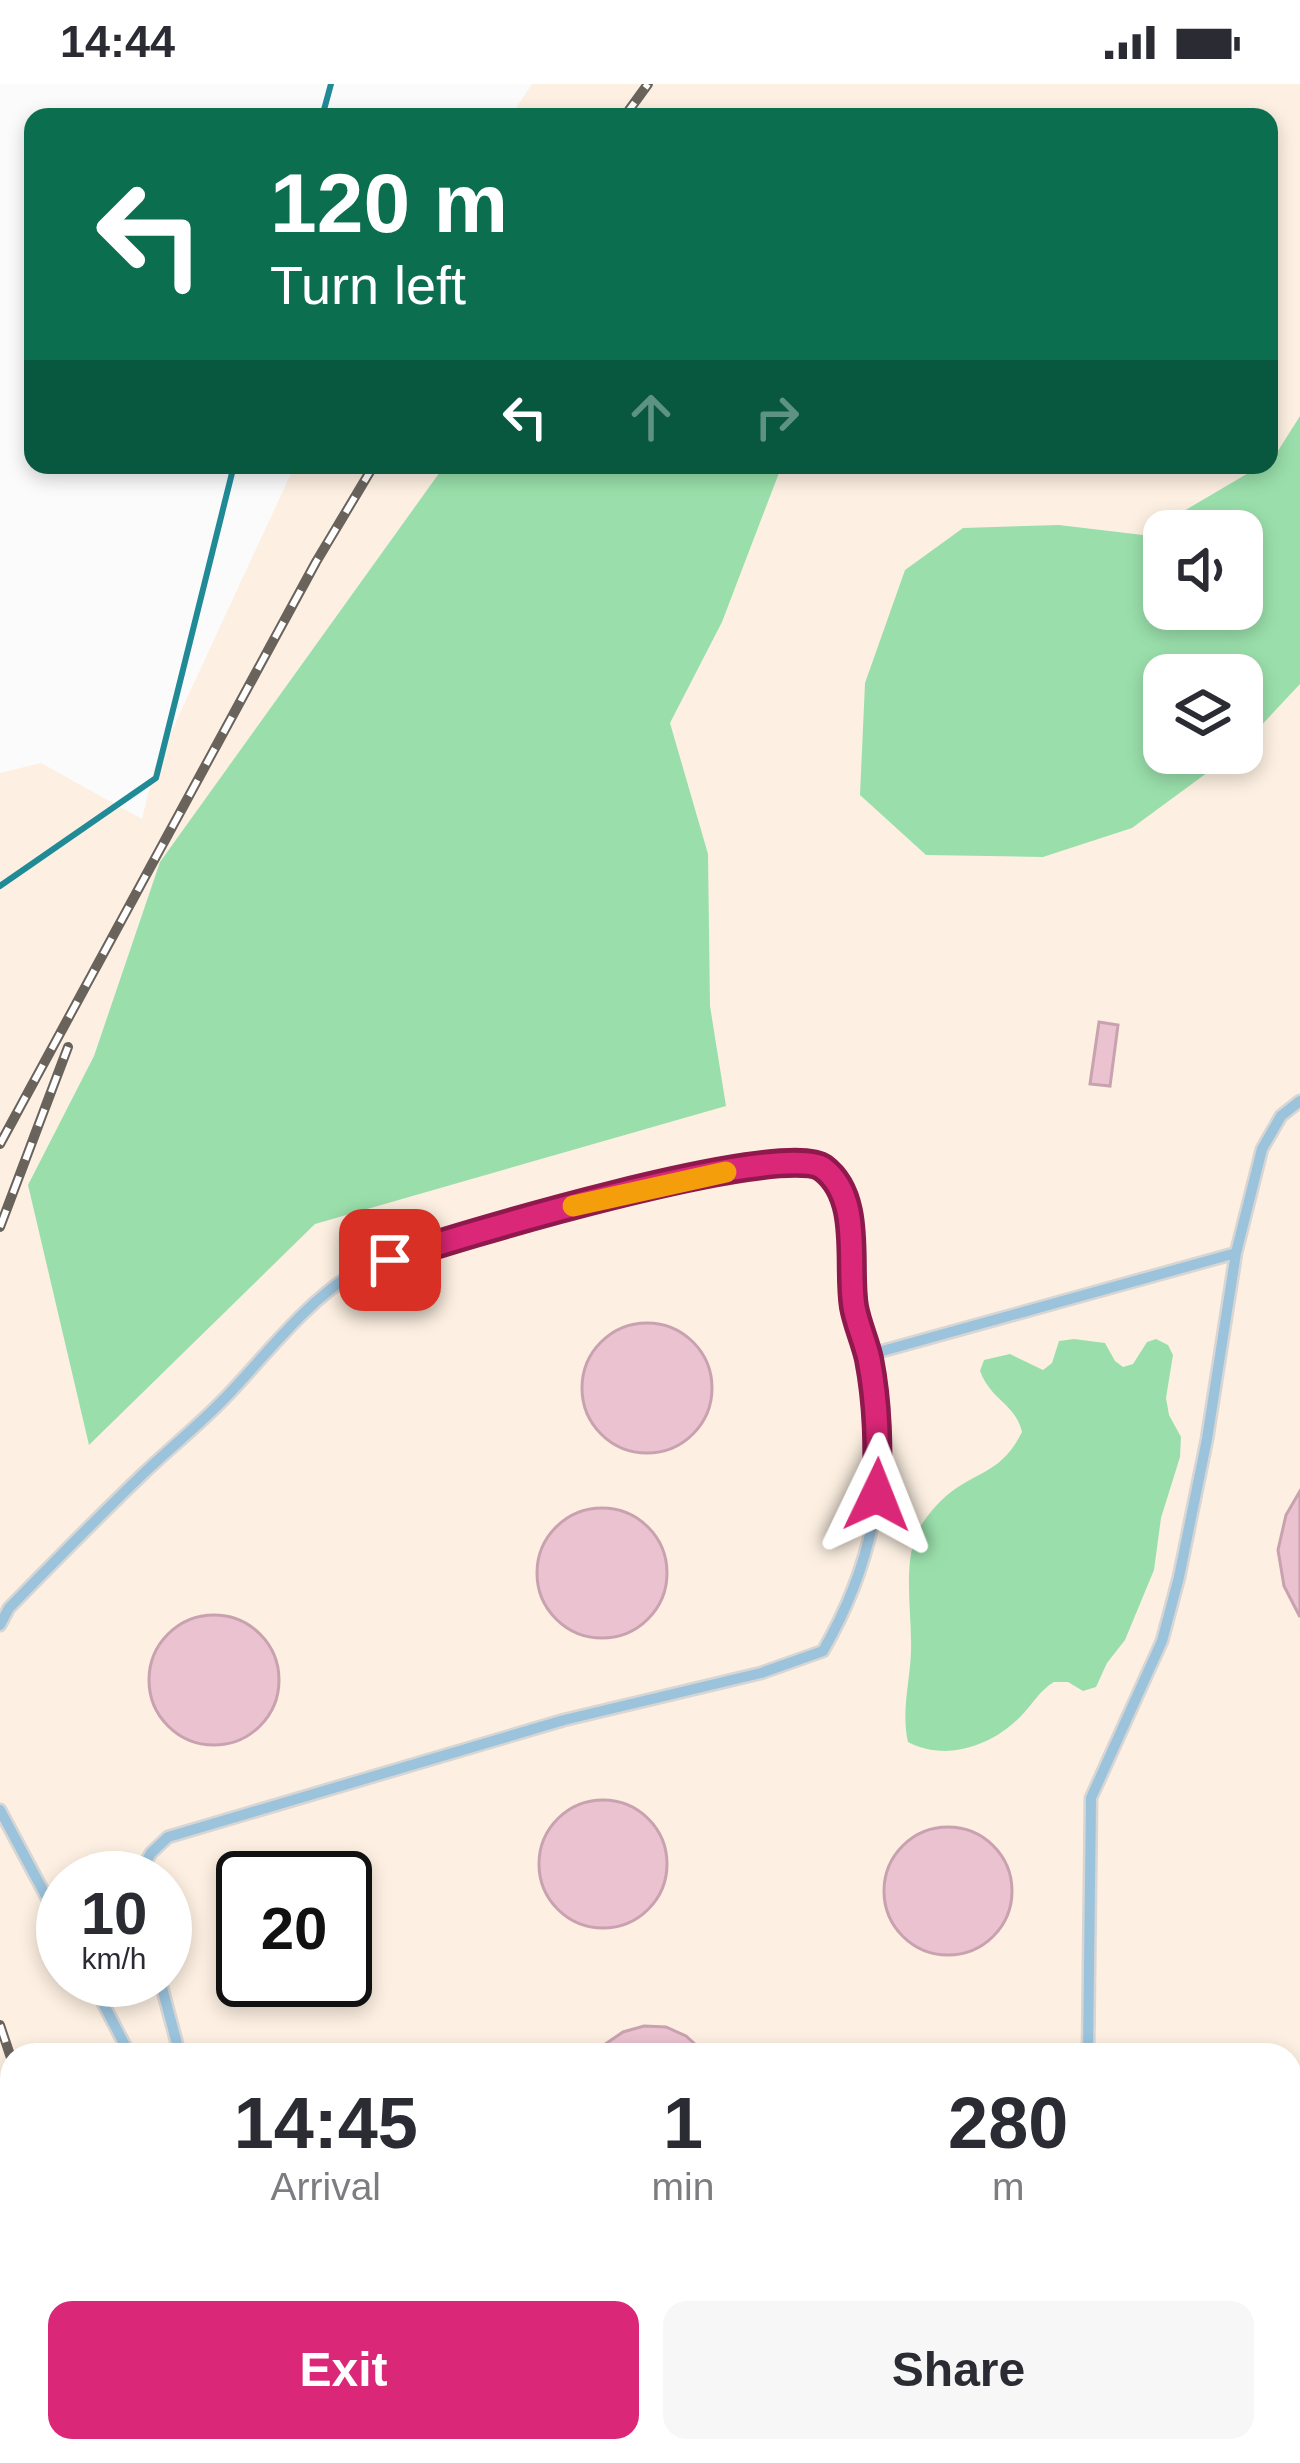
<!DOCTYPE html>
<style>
:root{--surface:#fff;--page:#f7f7f7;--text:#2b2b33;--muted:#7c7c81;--accent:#db2777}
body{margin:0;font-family:Arial,sans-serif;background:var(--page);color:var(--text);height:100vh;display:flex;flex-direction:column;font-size:45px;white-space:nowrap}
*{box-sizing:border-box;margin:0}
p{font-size:39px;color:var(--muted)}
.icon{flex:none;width:66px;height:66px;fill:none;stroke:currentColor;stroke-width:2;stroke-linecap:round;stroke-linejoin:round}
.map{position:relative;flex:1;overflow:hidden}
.panel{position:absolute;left:0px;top:1959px;width:1302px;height:420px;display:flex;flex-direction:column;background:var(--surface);border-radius:36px 36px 0 0;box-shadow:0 6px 18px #0003}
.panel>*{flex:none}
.guide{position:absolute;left:24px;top:24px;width:1254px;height:366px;border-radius:24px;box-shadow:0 6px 18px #0003;background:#0b6e4f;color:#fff;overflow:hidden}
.fabs{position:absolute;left:1143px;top:426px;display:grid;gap:24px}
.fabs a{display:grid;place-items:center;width:120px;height:120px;border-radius:24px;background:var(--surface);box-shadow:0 6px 18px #0003;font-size:60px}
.speed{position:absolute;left:36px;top:1767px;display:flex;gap:24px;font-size:60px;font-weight:700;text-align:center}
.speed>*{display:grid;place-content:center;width:156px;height:156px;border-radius:50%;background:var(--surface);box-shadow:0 6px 18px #0003;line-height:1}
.speed small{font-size:30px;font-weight:400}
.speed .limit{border:6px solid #111;border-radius:18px;background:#fff;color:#111}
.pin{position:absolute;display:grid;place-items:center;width:102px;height:102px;color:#fff;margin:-51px;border-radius:24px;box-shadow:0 6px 18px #0006}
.me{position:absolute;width:132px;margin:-66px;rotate:2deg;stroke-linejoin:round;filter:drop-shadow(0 0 9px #0008)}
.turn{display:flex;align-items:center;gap:42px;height:252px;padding:0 48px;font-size:54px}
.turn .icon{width:156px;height:156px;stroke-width:2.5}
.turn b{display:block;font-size:84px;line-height:102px}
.lanes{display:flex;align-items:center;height:114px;padding:0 48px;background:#0003;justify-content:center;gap:60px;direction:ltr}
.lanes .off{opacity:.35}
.eta{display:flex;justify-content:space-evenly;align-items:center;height:204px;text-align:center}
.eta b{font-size:72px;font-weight:600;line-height:84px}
.primary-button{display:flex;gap:24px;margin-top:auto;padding:24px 48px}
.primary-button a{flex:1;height:138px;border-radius:24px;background:var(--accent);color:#fff;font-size:48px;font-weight:600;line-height:138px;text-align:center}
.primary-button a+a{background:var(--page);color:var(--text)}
.status{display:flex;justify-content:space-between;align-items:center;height:84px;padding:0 60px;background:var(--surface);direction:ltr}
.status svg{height:33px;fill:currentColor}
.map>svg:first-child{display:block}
.built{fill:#fdf0e2;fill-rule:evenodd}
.green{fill:#9adfab;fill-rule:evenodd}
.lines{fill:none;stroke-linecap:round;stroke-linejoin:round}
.stream{stroke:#208a97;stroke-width:6}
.building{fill:#ebc2d0;stroke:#c9a2af;stroke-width:3}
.service-casing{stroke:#d7d6d4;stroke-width:15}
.service{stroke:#9bc3dc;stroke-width:10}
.rail-casing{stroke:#69635c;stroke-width:10}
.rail{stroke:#fff;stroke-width:6;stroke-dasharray:18;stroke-linecap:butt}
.route-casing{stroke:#8e194d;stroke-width:30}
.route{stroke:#db2777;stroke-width:21}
.slow{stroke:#f59e0b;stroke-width:21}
</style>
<div class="status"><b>14:44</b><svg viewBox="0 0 49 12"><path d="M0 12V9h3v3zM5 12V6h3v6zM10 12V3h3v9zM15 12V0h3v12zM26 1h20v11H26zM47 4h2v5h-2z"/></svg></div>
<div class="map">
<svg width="1300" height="2379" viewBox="0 0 1300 2379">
<rect width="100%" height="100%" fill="#fbfbfb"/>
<!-- built -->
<path class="built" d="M532 0H1300V2379H0V689L41 679 142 735 154 685 295 381H1269V33H510ZM1164 447H1242V525H1164ZM1164 591H1242V669H1164ZM63 1794H165V1896H63ZM243 1794H345V1896H243ZM12 1971H1290V2367H12Z"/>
<!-- green -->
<path class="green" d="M1300 332V600L1242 662V591H1164V669H1234L1132 744 1043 773 926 771 860 711 865 599 905 486 963 444 1059 441 1143 451 1262 381H1269ZM1164 447H1242V525H1164Z
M445 381H782L722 538 670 639 708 770 710 922 726 1022 315 1140 89 1361 28 1101 94 972 160 778Z
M1074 1255 1105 1259 1115 1277 1123 1283 1133 1280 1147 1258 1156 1255 1168 1261 1173 1271 1166 1314 1169 1331 1181 1353 1180 1373 1161 1434 1154 1486 1125 1556 1107 1579 1096 1603 1083 1607 1068 1598H1054C1040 1606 1032 1621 1021 1632 992 1662 946 1678 908 1658 901 1628 910 1598 911 1567 912 1532 904 1490 914 1457 919 1440 934 1423 946 1412 977 1386 1001 1390 1022 1348 1015 1319 992 1318 980 1287L984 1276 1010 1270 1043 1286 1052 1279 1059 1257Z"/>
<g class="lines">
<!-- stream -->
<path class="stream" d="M322 33 331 0
M0 802 156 694 234 381"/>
</g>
<!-- building -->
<path class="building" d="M1099 938 1118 941 1110 1002 1090 1000Z
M582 1304a65 65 0 1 1 130 0a65 65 0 1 1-130 0Z
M1300 1407V1533L1284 1502 1278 1466 1286 1431Z
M537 1489a65 65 0 1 1 130 0a65 65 0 1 1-130 0Z
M149 1596a65 65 0 1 1 130 0a65 65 0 1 1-130 0Z
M539 1780a64 64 0 1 1 128 0a64 64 0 1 1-128 0Z
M884 1807a64 64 0 1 1 128 0a64 64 0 1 1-128 0Z
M345 1798 362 1819 369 1840V1863L361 1884 350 1896H355L327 1911 307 1915 287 1913 251 1896H345Z
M644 1942 666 1943 686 1952 707 1971H589L623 1948Z"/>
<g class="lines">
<defs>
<path id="service" d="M868 1271 1236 1169
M0 1541 9 1524C54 1478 98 1433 144 1389 170 1364 199 1341 224 1315 263 1275 305 1218 354 1189 372 1179 395 1174 414 1167 503 1135 601 1112 694 1094 724 1088 804 1064 826 1088 862 1127 845 1179 855 1227 863 1262 876 1296 879 1333 886 1418 865 1494 823 1567L761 1589 564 1636 168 1753 151 1769 137 1794
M0 1726 63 1844
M91 1896 130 1971
M160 1896 180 1971
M1088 1971 1091 1714 1162 1557 1179 1493 1207 1355 1236 1169 1262 1065 1281 1032 1300 1017
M236 2367 240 2379
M941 2367 944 2379"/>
</defs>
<!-- service casing -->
<use href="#service" class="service-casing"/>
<!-- service -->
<use href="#service" class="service"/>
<defs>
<path id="rail" d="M624 33 648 0
M0 1060 316 478 374 381
M0 1143 68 963
M0 1941 12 1977
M0 2014 12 2050
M0 2083 12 2119
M0 2151 12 2185
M0 2219 12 2255
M50 2367 54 2379
M76 2367 77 2371"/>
</defs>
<!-- rail casing -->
<use href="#rail" class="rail-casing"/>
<!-- rail -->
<use href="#rail" class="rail"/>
</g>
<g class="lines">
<defs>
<path id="route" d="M390 1176C447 1155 783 1055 823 1084 863 1114 847 1181 854 1223 857 1240 865 1257 869 1275 878 1321 878 1364 877 1411"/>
</defs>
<!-- route casing -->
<use href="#route" class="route-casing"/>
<!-- route -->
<use href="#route" class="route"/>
<!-- slow -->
<path class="slow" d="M573 1122 726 1088"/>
</g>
</svg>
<div class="fabs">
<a><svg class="icon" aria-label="sound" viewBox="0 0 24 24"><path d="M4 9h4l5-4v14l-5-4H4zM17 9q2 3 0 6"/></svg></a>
<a><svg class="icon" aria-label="layers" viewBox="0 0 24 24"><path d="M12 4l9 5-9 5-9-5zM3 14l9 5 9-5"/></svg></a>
</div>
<div class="speed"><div>10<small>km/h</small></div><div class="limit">20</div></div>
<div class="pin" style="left:390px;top:1176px;background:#d93025"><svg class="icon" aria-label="arrive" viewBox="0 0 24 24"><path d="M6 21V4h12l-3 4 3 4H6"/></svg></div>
<svg class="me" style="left:877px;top:1411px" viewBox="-20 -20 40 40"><path d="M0-17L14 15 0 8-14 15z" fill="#db2777" stroke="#fff" stroke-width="4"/></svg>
<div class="guide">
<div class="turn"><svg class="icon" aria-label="left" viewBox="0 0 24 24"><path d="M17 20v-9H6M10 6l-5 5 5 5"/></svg><div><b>120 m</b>Turn left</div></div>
<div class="lanes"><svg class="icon" aria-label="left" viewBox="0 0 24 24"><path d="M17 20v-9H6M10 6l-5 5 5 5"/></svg><svg class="icon off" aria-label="ahead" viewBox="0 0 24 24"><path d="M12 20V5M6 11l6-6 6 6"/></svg><svg class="icon off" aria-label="right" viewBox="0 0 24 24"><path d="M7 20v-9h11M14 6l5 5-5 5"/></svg></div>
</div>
<section class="panel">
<div class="eta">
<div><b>14:45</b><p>Arrival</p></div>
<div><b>1</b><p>min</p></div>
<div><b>280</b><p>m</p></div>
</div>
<div class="primary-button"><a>Exit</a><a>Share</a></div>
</section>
</div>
